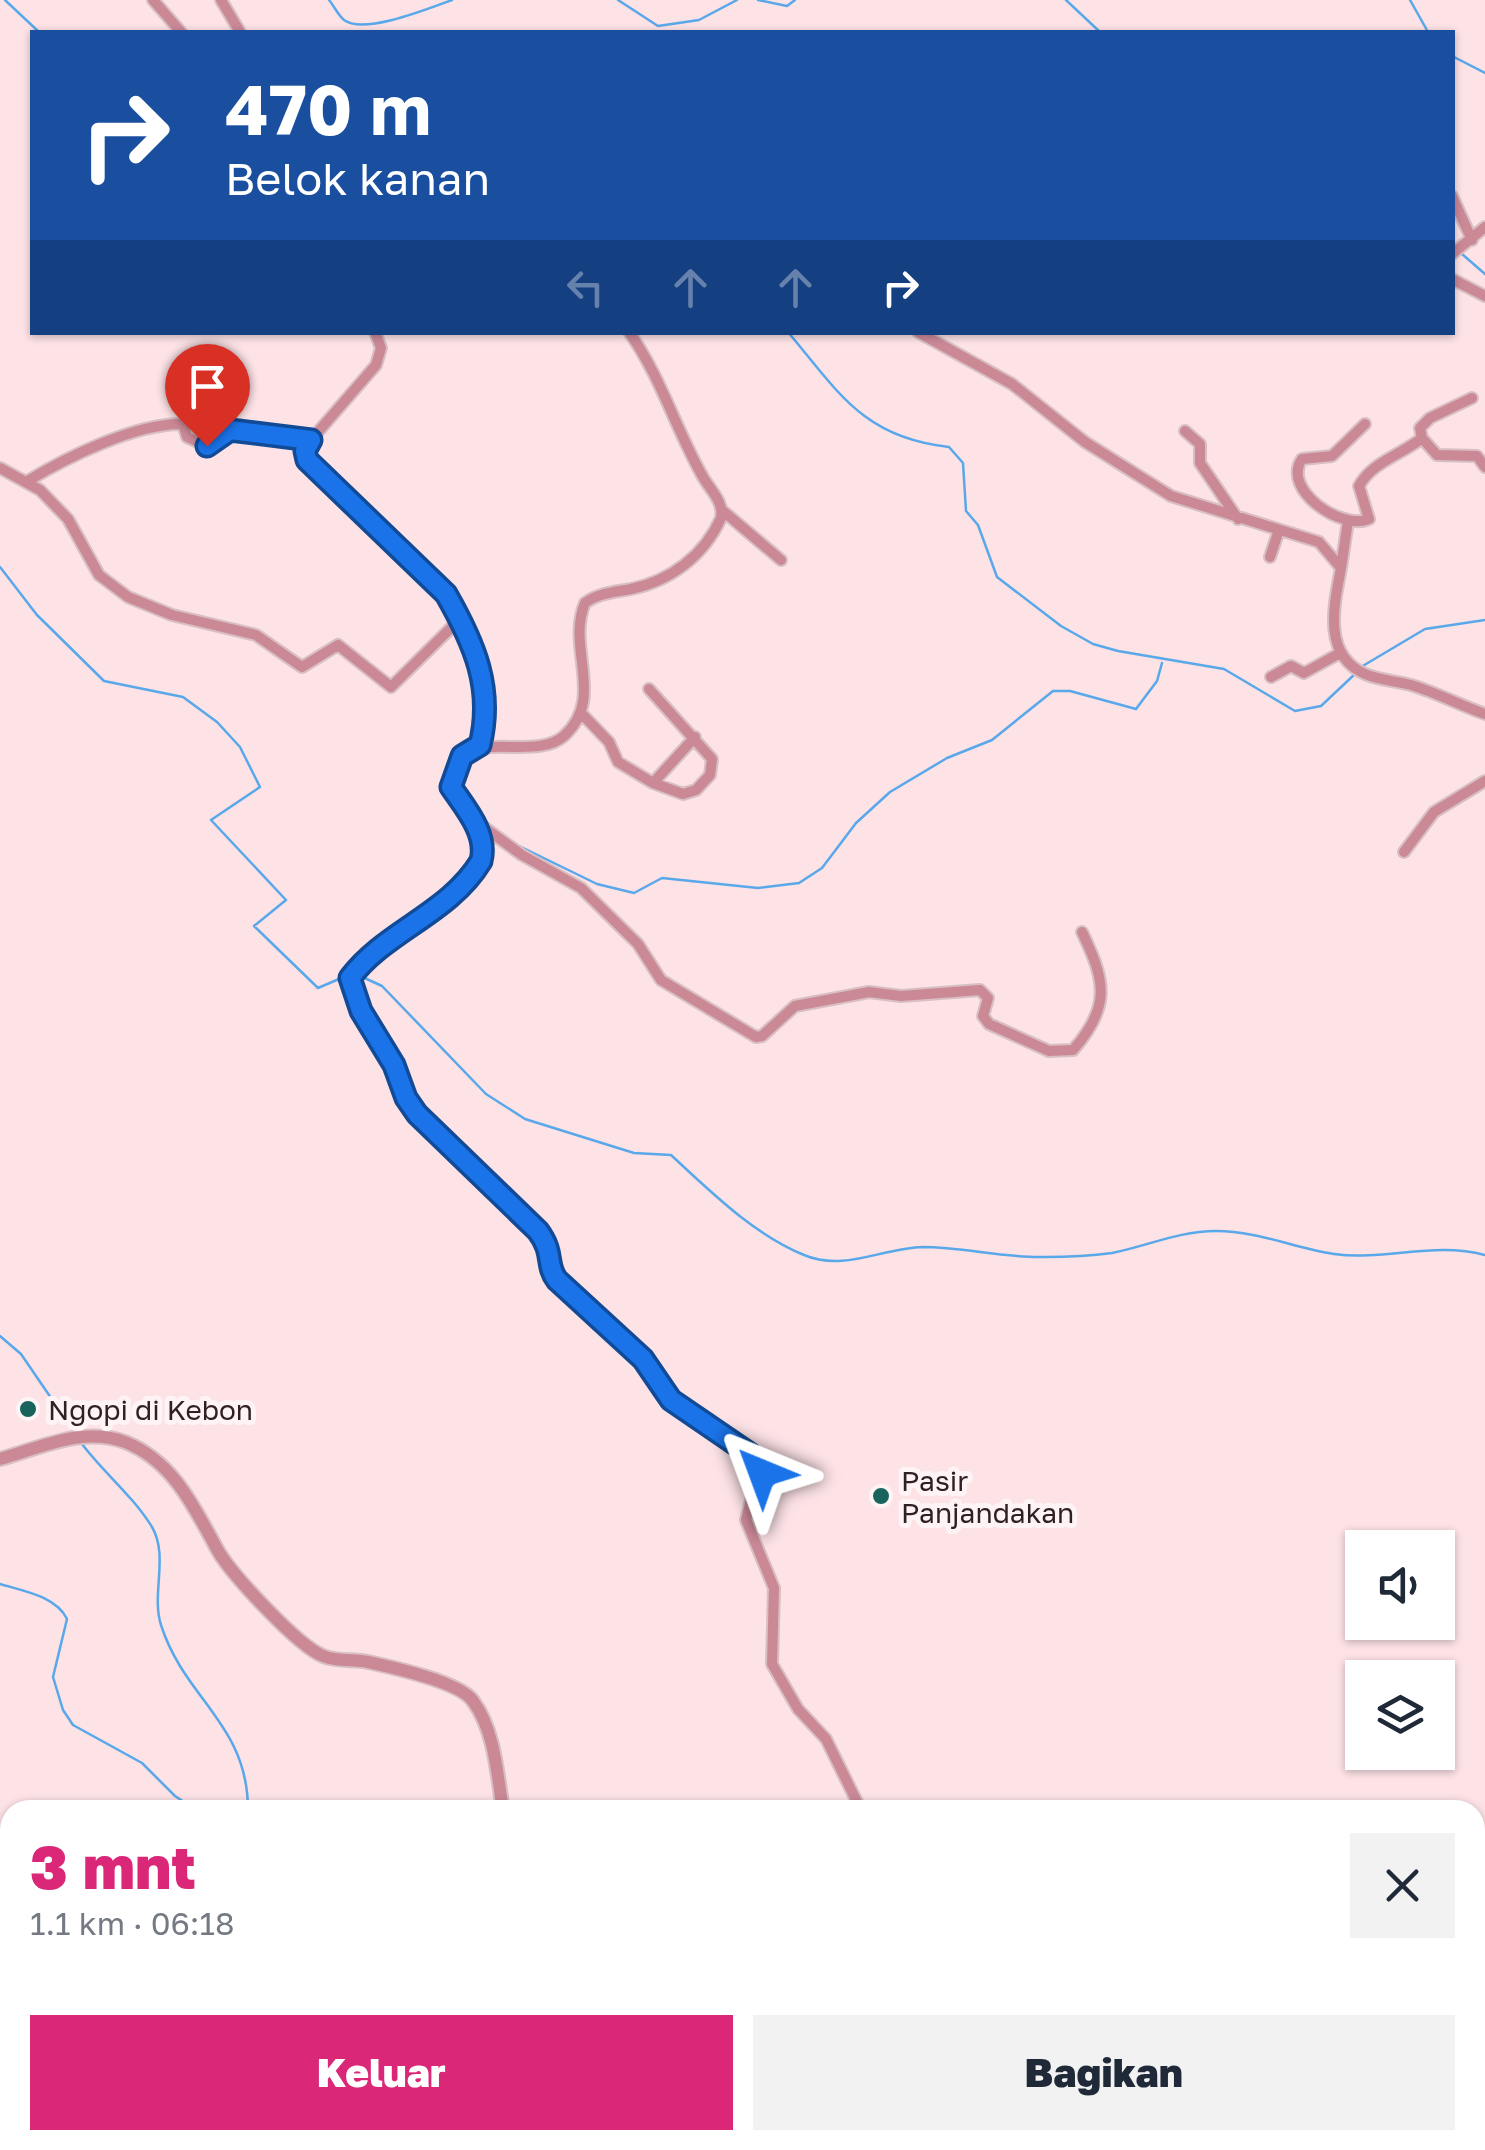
<!DOCTYPE html>
<html lang="id">
<meta charset="utf-8">
<style>
:root{--surface:#fff;--page:#f2f2f3;--text:#1f2937;--muted:#747a83;--accent:#db2777}
body{margin:0;font-family:"Golos Text",sans-serif;background:var(--page);color:var(--text);height:100vh;display:flex;flex-direction:column;font-size:38px;white-space:nowrap}
*{box-sizing:border-box;margin:0}
p{font-size:32px;color:var(--muted)}
.icon{flex:none;width:55px;height:55px;fill:none;stroke:currentColor;stroke-width:2;stroke-linecap:round;stroke-linejoin:round}
.map{position:relative;flex:1;overflow:hidden}
.details{position:absolute;left:0px;top:1800px;width:1485px;height:350px;display:flex;flex-direction:column;background:var(--surface);border-radius:30px 30px 0 0;box-shadow:0 2px 8px #0004}
.details>*{flex:none}
.guide{position:absolute;left:30px;top:30px;width:1425px;height:305px;border-radius:0px;box-shadow:0 2px 8px #0004;background:#1a4fa0;color:#fff;overflow:hidden}
.tools{position:absolute;left:1345px;top:1530px;display:grid;gap:20px}
.tools a{display:grid;place-items:center;width:110px;height:110px;border-radius:0px;background:var(--surface);box-shadow:0 2px 8px #0004;font-size:50px}
.pin{position:absolute;display:grid;place-items:center;width:85px;height:85px;color:#fff;margin:-102px -42px;border-radius:50% 50% 50% 0;rotate:-45deg;box-shadow:0 0 10px #0007}
.pin .icon{rotate:45deg}
.me{position:absolute;width:110px;margin:-55px;rotate:316deg;stroke-linejoin:round;filter:drop-shadow(0 0 8px #0008)}
.turn{display:flex;align-items:center;gap:35px;height:210px;padding:0 30px;font-size:45px}
.turn .icon{width:130px;height:130px;stroke-width:2.5}
.turn b{display:block;font-size:70px;line-height:85px}
.lanes{display:flex;align-items:center;height:95px;padding:0 30px;background:#0003;justify-content:center;gap:50px;direction:ltr}
.lanes .off{opacity:.35}
.round{display:grid;place-items:center;flex:none;width:105px;height:105px;border-radius:0px;background:var(--page)}
.head{display:flex;align-items:center;justify-content:space-between;height:170px;padding:0 30px}
h1{font-size:60px;font-weight:800;line-height:75px;color:var(--accent)}
.cta{display:flex;gap:20px;margin-top:auto;padding:20px 30px}
.cta a{flex:1;height:115px;border-radius:0px;background:var(--accent);color:#fff;font-size:40px;font-weight:800;line-height:115px;text-align:center}
.cta a+a{background:var(--page);color:var(--text)}
.map>svg:first-child{display:block}
.lines{fill:none;stroke-linecap:round;stroke-linejoin:round}
.stream{stroke:#59a8ea;stroke-width:2.5}
.minor-casing{stroke:#d8bfc3;stroke-width:14}
.tertiary-casing{stroke:#d8bfc3;stroke-width:16}
.minor{stroke:#cb8996;stroke-width:10}
.tertiary{stroke:#cb8996;stroke-width:12}
.route-casing{stroke:#114b97;stroke-width:25}
.route{stroke:#1a73e8;stroke-width:18}
.poi-dot{fill:#18645d;stroke:#fef4f6;stroke-width:4}
.labels{text-anchor:middle;dominant-baseline:central;stroke-width:10;stroke-linejoin:round;paint-order:stroke}
.poi-label{font-size:28px;fill:#301f23;stroke:#fef4f6;text-anchor:start}
</style>
<div class="map">
<svg width="1485" height="2150" viewBox="0 0 1485 2150">
<rect width="100%" height="100%" fill="#fde2e6"/>
<g class="lines">
<!-- stream -->
<path class="stream" d="M5 0 39 32
M329 0C334 6 338 15 344 20 364 35 430 8 452 0
M618 0 658 26 699 20 737 0
M758 0 787 6 795 0
M1066 0 1100 32
M1410 0 1428 32
M1452 56 1485 73
M1462 254 1485 274
M788 332C839 393 864 438 949 447L963 463 966 511 978 525 997 577 1061 626 1093 644 1118 651 1224 669 1295 711 1321 706 1356 673
M0 567 37 615 104 681 183 697 217 722 240 747 260 787 211 820 286 900 254 926 318 988 346 976
M1361 667 1425 629 1485 620
M517 845 597 884 634 893 662 878 758 888 799 883 822 868 856 823 890 792 947 758 992 740 1053 691H1070L1136 709 1157 681 1162 663
M358 975 382 986 486 1094 525 1119 634 1153 671 1155C710 1191 753 1234 804 1255 844 1272 882 1248 923 1247 963 1247 1003 1258 1044 1257 1066 1257 1090 1256 1112 1253 1148 1246 1178 1231 1216 1231 1258 1231 1294 1248 1334 1254 1386 1261 1434 1241 1485 1255
M0 1336 21 1354 75 1433
M82 1444C103 1472 133 1496 152 1527 169 1556 151 1594 161 1625 185 1700 248 1724 248 1810
M0 1584C23 1591 56 1596 67 1619L53 1677 63 1710 73 1725 142 1763 175 1796 196 1810
M450 2140 458 2150
M1216 2140 1221 2150"/>
<defs>
<path id="minor" d="M153 0 181 32
M221 0 240 32
M1452 196 1472 240
M1452 254 1485 227
M1452 279 1485 296
M375 332 381 348 376 365 311 440 305 451 307 459 446 594 461 618
M629 332C661 377 676 430 703 477 711 491 724 502 721 518 704 556 670 581 631 589 615 592 598 593 585 603 566 648 606 698 564 736 531 765 453 719 451 787 466 809 488 833 481 861 450 914 385 931 350 978L361 1011 394 1065 405 1098 417 1114 538 1231C555 1254 545 1264 557 1279L643 1359 671 1400 760 1465 746 1520 774 1588 772 1664 798 1709 826 1739 861 1810
M918 332 1012 384 1085 442 1171 496 1319 542 1341 568C1334 605 1322 655 1365 674 1379 680 1396 681 1411 685 1437 693 1460 705 1485 714
M1365 424 1332 456 1302 459C1281 490 1342 531 1369 519L1359 486C1372 462 1401 455 1422 438L1437 455 1477 456 1485 467
M1185 431 1200 444V463L1238 519
M1422 438 1420 428 1430 418 1472 398
M0 468 40 490 68 519 99 575 128 597 172 615 256 635 302 667 338 645 391 687 461 618C481 660 491 699 480 745
M26 482C67 457 136 423 183 424L187 437 207 446 231 430 311 440
M723 511 781 560
M1270 557 1278 533
M1341 568 1348 521
M1271 677 1291 666 1304 673 1340 653
M583 715 609 742 618 762 653 783 683 794 696 790 710 775 712 759 649 689
M653 783 695 737
M474 820 522 855 581 888 638 944 661 980 756 1037 762 1036 795 1006 869 992 901 996 980 990 988 998 983 1016 989 1024 1049 1051 1073 1050C1112 1006 1105 980 1082 932
M1404 852 1434 812 1485 781
M1319 2140 1320 2150
M989 2150 998 2140"/>
<path id="tertiary" d="M0 1459C40 1448 83 1426 125 1442 173 1461 194 1507 217 1549 230 1573 298 1646 323 1656 337 1662 353 1659 368 1662 391 1667 460 1682 473 1701 495 1731 497 1774 503 1810
M771 2140 780 2150"/>
</defs>
<!-- minor casing -->
<use href="#minor" class="minor-casing"/>
<!-- tertiary casing -->
<use href="#tertiary" class="tertiary-casing"/>
<!-- minor -->
<use href="#minor" class="minor"/>
<!-- tertiary -->
<use href="#tertiary" class="tertiary"/>
</g>
<g class="lines">
<defs>
<path id="route" d="M207 446 230 430 311 440 305 451 307 460 446 594C474 643 494 688 480 745L462 756 451 787C466 809 488 834 481 861 449 914 385 931 350 978L361 1011 394 1065 406 1098 417 1114 538 1231C555 1254 545 1264 557 1280L643 1359 671 1400 750 1454 762 1473"/>
</defs>
<!-- route casing -->
<use href="#route" class="route-casing"/>
<!-- route -->
<use href="#route" class="route"/>
</g>
<!-- markers -->
<g class="poi-dot">
<circle cx="28" cy="1409" r="10"/>
<circle cx="881" cy="1496" r="10"/>
</g>
<g class="labels">
<!-- poi labels -->
<g class="poi-label">
<text x="48" y="1409">Ngopi di Kebon</text>
<text x="901" y="1480">Pasir<tspan x="901" dy="32">Panjandakan</tspan></text>
</g>
</g>
</svg>
<div class="tools">
<a><svg class="icon" aria-label="sound" viewBox="0 0 24 24"><path d="M4 9h4l5-4v14l-5-4H4zM17 9q2 3 0 6"/></svg></a>
<a><svg class="icon" aria-label="layers" viewBox="0 0 24 24"><path d="M12 4l9 5-9 5-9-5zM3 14l9 5 9-5"/></svg></a>
</div>
<div class="pin" style="left:207px;top:446px;background:#d93025"><svg class="icon" aria-label="arrive" viewBox="0 0 24 24"><path d="M6 21V4h12l-3 4 3 4H6"/></svg></div>
<svg class="me" style="left:762px;top:1473px" viewBox="-20 -20 40 40"><path d="M0-17L14 15 0 8-14 15z" fill="#1a73e8" stroke="#fff" stroke-width="4"/></svg>
<div class="guide">
<div class="turn"><svg class="icon" aria-label="right" viewBox="0 0 24 24"><path d="M7 20v-9h11M14 6l5 5-5 5"/></svg><div><b>470 m</b>Belok kanan</div></div>
<div class="lanes"><svg class="icon off" aria-label="left" viewBox="0 0 24 24"><path d="M17 20v-9H6M10 6l-5 5 5 5"/></svg><svg class="icon off" aria-label="ahead" viewBox="0 0 24 24"><path d="M12 20V5M6 11l6-6 6 6"/></svg><svg class="icon off" aria-label="ahead" viewBox="0 0 24 24"><path d="M12 20V5M6 11l6-6 6 6"/></svg><svg class="icon" aria-label="right" viewBox="0 0 24 24"><path d="M7 20v-9h11M14 6l5 5-5 5"/></svg></div>
</div>
<section class="details">
<div class="head"><div><h1>3 mnt</h1><p>1.1 km · 06:18</p></div><a class="round"><svg class="icon" aria-label="close" viewBox="0 0 24 24"><path d="M6 6l12 12M18 6L6 18"/></svg></a></div>
<div class="cta"><a>Keluar</a><a>Bagikan</a></div>
</section>
</div>
